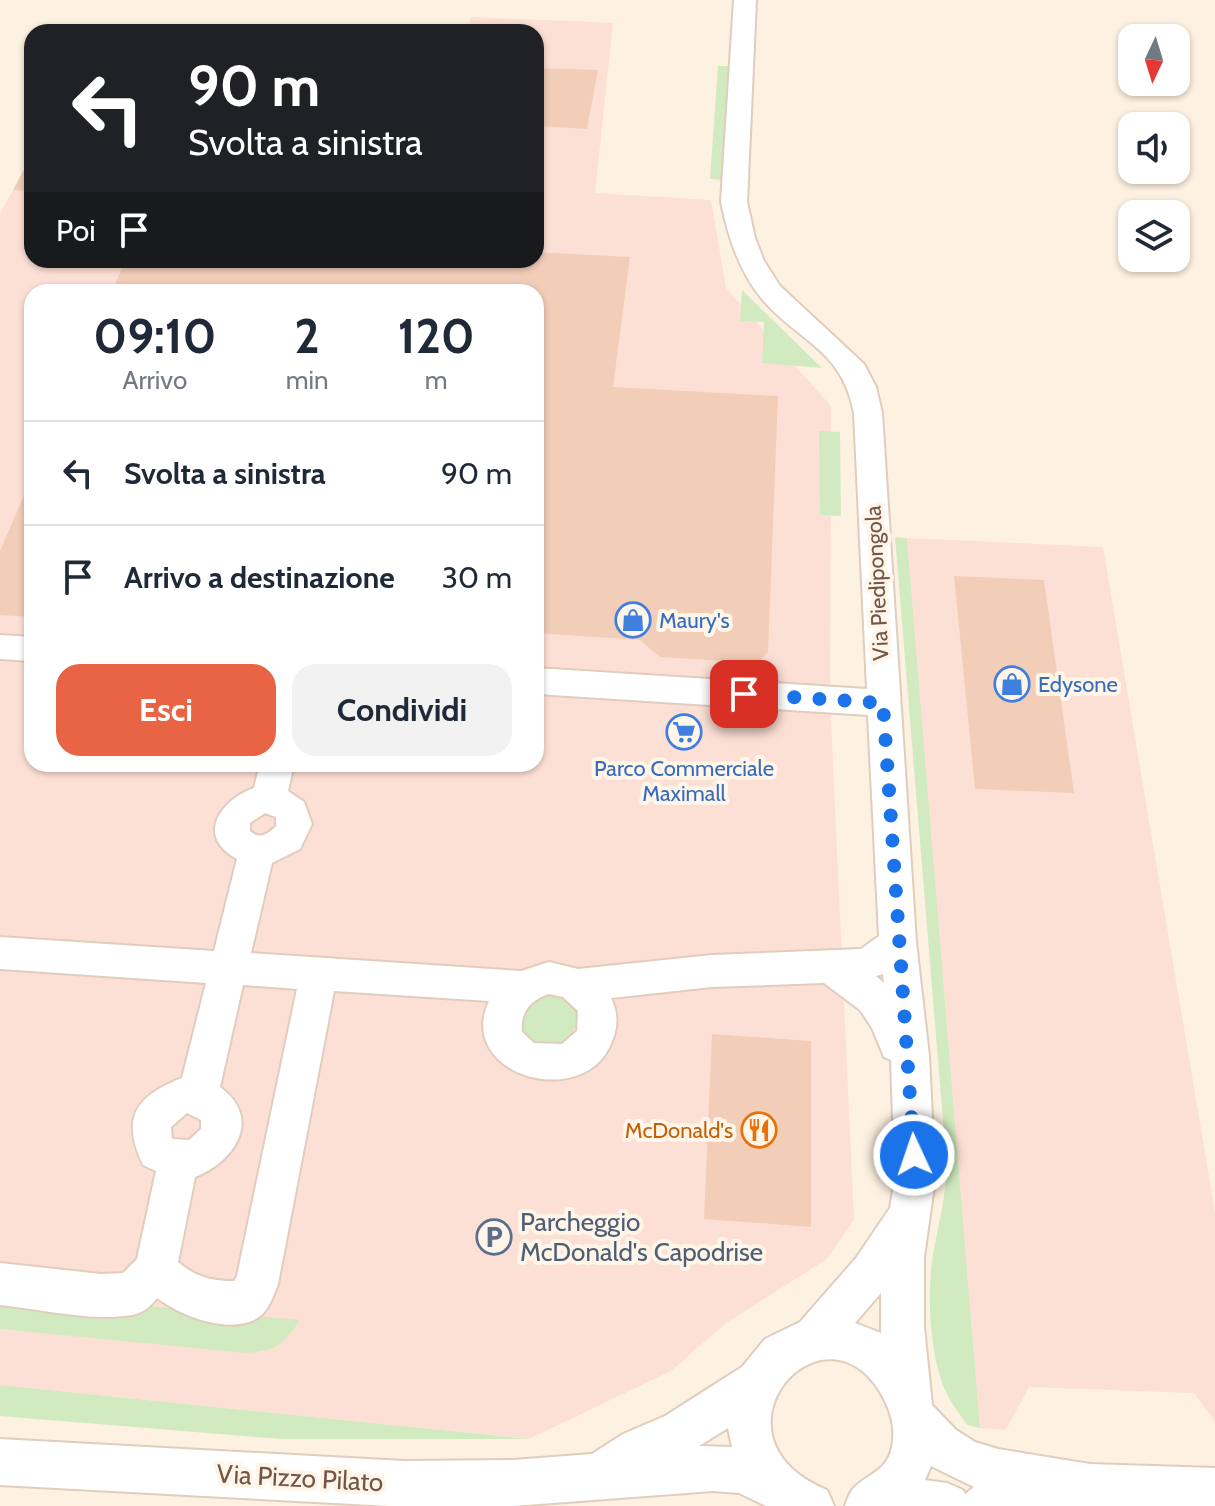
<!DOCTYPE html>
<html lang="it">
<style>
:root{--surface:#fff;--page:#f2f2f3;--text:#1f2937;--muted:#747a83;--line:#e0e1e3;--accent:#e96444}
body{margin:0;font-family:Cabin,sans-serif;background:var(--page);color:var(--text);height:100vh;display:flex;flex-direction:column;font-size:30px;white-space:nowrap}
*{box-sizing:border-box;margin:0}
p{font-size:26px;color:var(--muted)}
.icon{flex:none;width:44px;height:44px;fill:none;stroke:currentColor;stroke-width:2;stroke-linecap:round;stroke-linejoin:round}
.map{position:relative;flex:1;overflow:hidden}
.side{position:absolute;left:24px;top:284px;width:520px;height:488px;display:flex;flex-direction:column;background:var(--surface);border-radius:24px;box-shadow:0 2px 6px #0004}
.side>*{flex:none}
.hud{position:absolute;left:24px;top:24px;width:520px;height:244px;border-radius:24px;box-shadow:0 2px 6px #0004;background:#202124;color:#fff;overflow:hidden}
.needle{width:52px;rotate:184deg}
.fabs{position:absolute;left:1118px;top:24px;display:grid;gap:16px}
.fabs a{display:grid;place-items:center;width:72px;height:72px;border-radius:16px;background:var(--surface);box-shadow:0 2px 6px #0004;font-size:40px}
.pin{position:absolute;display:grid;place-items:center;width:68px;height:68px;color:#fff;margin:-34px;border-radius:16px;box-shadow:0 4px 12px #0006}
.me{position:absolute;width:88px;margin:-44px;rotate:357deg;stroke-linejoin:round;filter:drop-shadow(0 0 6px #0008)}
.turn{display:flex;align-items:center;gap:28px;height:168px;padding:0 32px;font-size:36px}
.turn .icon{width:104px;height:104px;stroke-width:2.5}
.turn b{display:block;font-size:56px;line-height:68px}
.then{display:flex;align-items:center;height:76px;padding:0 32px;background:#0003;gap:16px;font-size:30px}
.eta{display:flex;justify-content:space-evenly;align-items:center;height:136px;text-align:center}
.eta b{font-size:48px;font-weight:700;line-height:56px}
.primary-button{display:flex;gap:16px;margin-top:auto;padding:16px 32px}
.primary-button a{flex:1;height:92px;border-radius:24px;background:var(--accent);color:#fff;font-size:32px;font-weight:700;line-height:92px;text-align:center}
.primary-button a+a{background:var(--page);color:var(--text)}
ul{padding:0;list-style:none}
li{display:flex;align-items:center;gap:24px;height:104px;padding:0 32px;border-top:2px solid var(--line)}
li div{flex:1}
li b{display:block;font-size:30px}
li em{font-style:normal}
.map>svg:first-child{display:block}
.commercial{fill:#fde0d5;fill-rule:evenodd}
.green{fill:#d2eac0}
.building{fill:#f2ceb9}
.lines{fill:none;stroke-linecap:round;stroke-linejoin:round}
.minor-casing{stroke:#e1cdbd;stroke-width:4}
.minor{fill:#fff;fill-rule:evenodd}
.route{stroke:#1a73e8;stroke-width:14;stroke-dasharray:0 25.2}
.labels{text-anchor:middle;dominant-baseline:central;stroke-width:8;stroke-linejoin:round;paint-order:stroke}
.street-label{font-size:22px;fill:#745648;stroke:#fff5e8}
.shop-label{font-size:22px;fill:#366cbe;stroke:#fff5e8;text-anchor:start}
.food-label{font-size:22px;fill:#c56008;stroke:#fff5e8;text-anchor:end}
.near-service-label{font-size:26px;fill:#4e5e75;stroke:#fff5e8;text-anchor:start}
.near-street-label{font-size:26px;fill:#745648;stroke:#fff5e8}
</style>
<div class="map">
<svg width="1215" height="1506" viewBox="0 0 1215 1506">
<rect width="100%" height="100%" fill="#fdf1e1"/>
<!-- commercial -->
<path class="commercial" d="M471 17 613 23 595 193 711 200 726 288 831 406 830 699 854 1219 827 1259 726 1323 671 1371 529 1439 0 1385V214L32 155V260H536V32H467ZM32 292H536V764H32Z
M907 538 1103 547 1215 1212V1422L1194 1393 1029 1387 1006 1430 980 1428Z"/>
<!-- green -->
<path class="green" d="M718 66H730L723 180 710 179Z
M742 291H743L822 368 762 363 764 322 740 321Z
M819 431 840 432 841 516 820 515Z
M895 537 907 538 980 1428 967 1425C961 1415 952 1405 947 1394 930 1360 927 1299 932 1261 937 1230 945 1201 947 1170Z
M544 993C607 999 568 1063 532 1039 519 1030 520 1020 524 1006Z
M0 1292 300 1320C282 1346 278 1350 246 1353L0 1329Z
M0 1385 529 1439H282L0 1416Z"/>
<!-- building -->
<path class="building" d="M536 68 598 70 587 129 536 126Z
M32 155V191L13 190Z
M536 252 630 257 613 387 778 396 768 652 757 663 660 657 640 640 536 633V292H112L125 260H536Z
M32 477V617L0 615V551Z
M954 576 1044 580 1074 793 975 789Z
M712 1034 811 1041V1227L704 1219Z"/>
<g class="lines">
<defs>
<path id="minor" d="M734 0H756L747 202 755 238 764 261 780 286 864 364 876 387 882 413 916 942 929 1056 935 1179 924 1257V1327L932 1405 956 1430 975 1442 998 1449 1090 1464 1215 1468V1506H845C847 1501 849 1493 853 1489 865 1475 885 1472 891 1451 897 1431 891 1410 880 1392 821 1296 699 1437 827 1490L834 1506H766L739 1493 713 1491 513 1506H390L0 1485V1439L404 1461 513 1460 592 1454 623 1434 665 1416 742 1367 765 1339 800 1322 856 1258 890 1208 895 1179 891 1060 884 1057 872 1028 860 1010 824 983 712 987 611 998C619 1015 618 1029 610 1046 580 1111 455 1074 489 1001L334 991 278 1284C274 1294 269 1310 259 1317 231 1336 181 1316 157 1298 150 1307 143 1313 132 1315 90 1322 41 1309 0 1305V1263L101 1274 123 1273 137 1259 156 1171 143 1165C121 1118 135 1096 182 1078L206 983 0 969V937L214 951 237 859C195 837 220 800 254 788L260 764H294L288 791 304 802 312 824 300 849 272 863 251 953 521 971 549 962 578 969 712 955 861 949 879 936 868 715 536 694V668L867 689 854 413C842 349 800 343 762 299 739 271 728 237 721 202ZM265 813 276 817V826C268 834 260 840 250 831V823ZM883 974 884 983 876 976ZM243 985 297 989 237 1276 234 1281C211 1281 196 1277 178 1262L195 1177C235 1162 263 1118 220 1087ZM549 994 563 997 578 1011 577 1031 562 1044 534 1043 522 1032C520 1013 530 1000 549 994ZM187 1113 201 1120V1129L189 1140 172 1139 171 1127ZM881 1293V1333L855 1323ZM728 1428 732 1447 699 1446ZM931 1466 974 1487 965 1494 963 1490 947 1483 925 1480Z
M0 635 32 637V661L0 659Z"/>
</defs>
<!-- minor casing -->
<use href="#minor" class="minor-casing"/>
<!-- minor -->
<use href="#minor" class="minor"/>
</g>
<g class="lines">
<!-- route -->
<path class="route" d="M744 694 883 703 914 1155"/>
</g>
<!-- icons -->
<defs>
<symbol id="shop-ring" viewBox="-11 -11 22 22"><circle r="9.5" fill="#fff5e8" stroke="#3f7fe0" stroke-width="1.5"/><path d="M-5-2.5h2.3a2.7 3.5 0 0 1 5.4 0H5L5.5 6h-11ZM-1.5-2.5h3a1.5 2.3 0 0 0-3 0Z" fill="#3f7fe0"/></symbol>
<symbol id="supermarket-ring" viewBox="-11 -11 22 22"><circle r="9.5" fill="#fff5e8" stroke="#3f7fe0" stroke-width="1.5"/><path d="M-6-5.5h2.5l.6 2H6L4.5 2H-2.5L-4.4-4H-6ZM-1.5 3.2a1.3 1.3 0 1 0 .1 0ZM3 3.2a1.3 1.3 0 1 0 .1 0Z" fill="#3f7fe0"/></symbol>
<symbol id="restaurant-ring" viewBox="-11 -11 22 22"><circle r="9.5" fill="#fff5e8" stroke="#e8710a" stroke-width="1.5"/><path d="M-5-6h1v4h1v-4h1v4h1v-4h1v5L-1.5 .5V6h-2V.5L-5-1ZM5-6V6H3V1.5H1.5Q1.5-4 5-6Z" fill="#e8710a"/></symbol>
<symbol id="parking-ring" viewBox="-11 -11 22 22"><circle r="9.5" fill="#fff5e8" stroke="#5c6f8a" stroke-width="1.5"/><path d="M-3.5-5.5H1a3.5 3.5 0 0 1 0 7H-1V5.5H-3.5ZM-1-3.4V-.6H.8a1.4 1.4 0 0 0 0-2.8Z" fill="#5c6f8a"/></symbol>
</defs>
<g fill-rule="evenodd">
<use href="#shop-ring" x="613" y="600" width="40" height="40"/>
<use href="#shop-ring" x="992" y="664" width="40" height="40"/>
<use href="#supermarket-ring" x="664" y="712" width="40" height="40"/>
<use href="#restaurant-ring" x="739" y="1110" width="40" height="40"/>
<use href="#parking-ring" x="474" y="1217" width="40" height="40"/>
</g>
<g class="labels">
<!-- street labels -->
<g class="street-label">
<text transform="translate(877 583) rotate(-93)">Via Piedipongola</text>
</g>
<!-- shop labels -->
<g class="shop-label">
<text x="659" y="620">Maury's</text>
<text x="1038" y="684">Edysone</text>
<text x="684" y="768" text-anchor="middle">Parco Commerciale<tspan x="684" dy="25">Maximall</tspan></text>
</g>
<!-- food labels -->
<g class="food-label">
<text x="733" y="1130">McDonald's</text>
</g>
<!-- near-service labels -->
<g class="near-service-label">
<text x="520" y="1222">Parcheggio<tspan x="520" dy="30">McDonald's Capodrise</tspan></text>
</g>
<!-- near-street labels -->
<g class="near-street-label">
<text transform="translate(300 1478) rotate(3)">Via Pizzo Pilato</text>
</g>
</g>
</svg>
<div class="fabs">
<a><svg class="needle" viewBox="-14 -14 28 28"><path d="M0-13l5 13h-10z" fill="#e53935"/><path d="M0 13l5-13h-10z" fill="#747a83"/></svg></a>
<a><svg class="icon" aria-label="sound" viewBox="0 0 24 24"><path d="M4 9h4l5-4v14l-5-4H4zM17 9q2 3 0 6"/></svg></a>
<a><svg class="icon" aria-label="layers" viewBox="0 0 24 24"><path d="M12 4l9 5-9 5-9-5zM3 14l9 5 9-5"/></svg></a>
</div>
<div class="pin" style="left:744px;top:694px;background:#d93025"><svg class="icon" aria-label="arrive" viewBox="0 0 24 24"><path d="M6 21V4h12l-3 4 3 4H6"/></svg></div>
<svg class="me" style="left:914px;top:1155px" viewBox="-20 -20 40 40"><circle r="17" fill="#1a73e8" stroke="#fff" stroke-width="3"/><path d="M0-11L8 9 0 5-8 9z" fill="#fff"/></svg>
<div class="hud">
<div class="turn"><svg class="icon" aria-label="left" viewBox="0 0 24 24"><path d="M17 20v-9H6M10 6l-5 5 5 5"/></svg><div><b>90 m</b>Svolta a sinistra</div></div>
<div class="then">Poi<svg class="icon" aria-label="arrive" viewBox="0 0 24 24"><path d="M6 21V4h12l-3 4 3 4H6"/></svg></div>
</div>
<section class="side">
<div class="eta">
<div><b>09:10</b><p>Arrivo</p></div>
<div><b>2</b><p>min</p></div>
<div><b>120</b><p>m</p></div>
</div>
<ul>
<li><svg class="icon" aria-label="left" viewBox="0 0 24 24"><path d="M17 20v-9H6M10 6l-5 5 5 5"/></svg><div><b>Svolta a sinistra</b></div><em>90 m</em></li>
<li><svg class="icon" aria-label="arrive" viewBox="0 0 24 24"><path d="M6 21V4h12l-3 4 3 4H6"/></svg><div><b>Arrivo a destinazione</b></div><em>30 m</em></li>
</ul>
<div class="primary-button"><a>Esci</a><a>Condividi</a></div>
</section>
</div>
